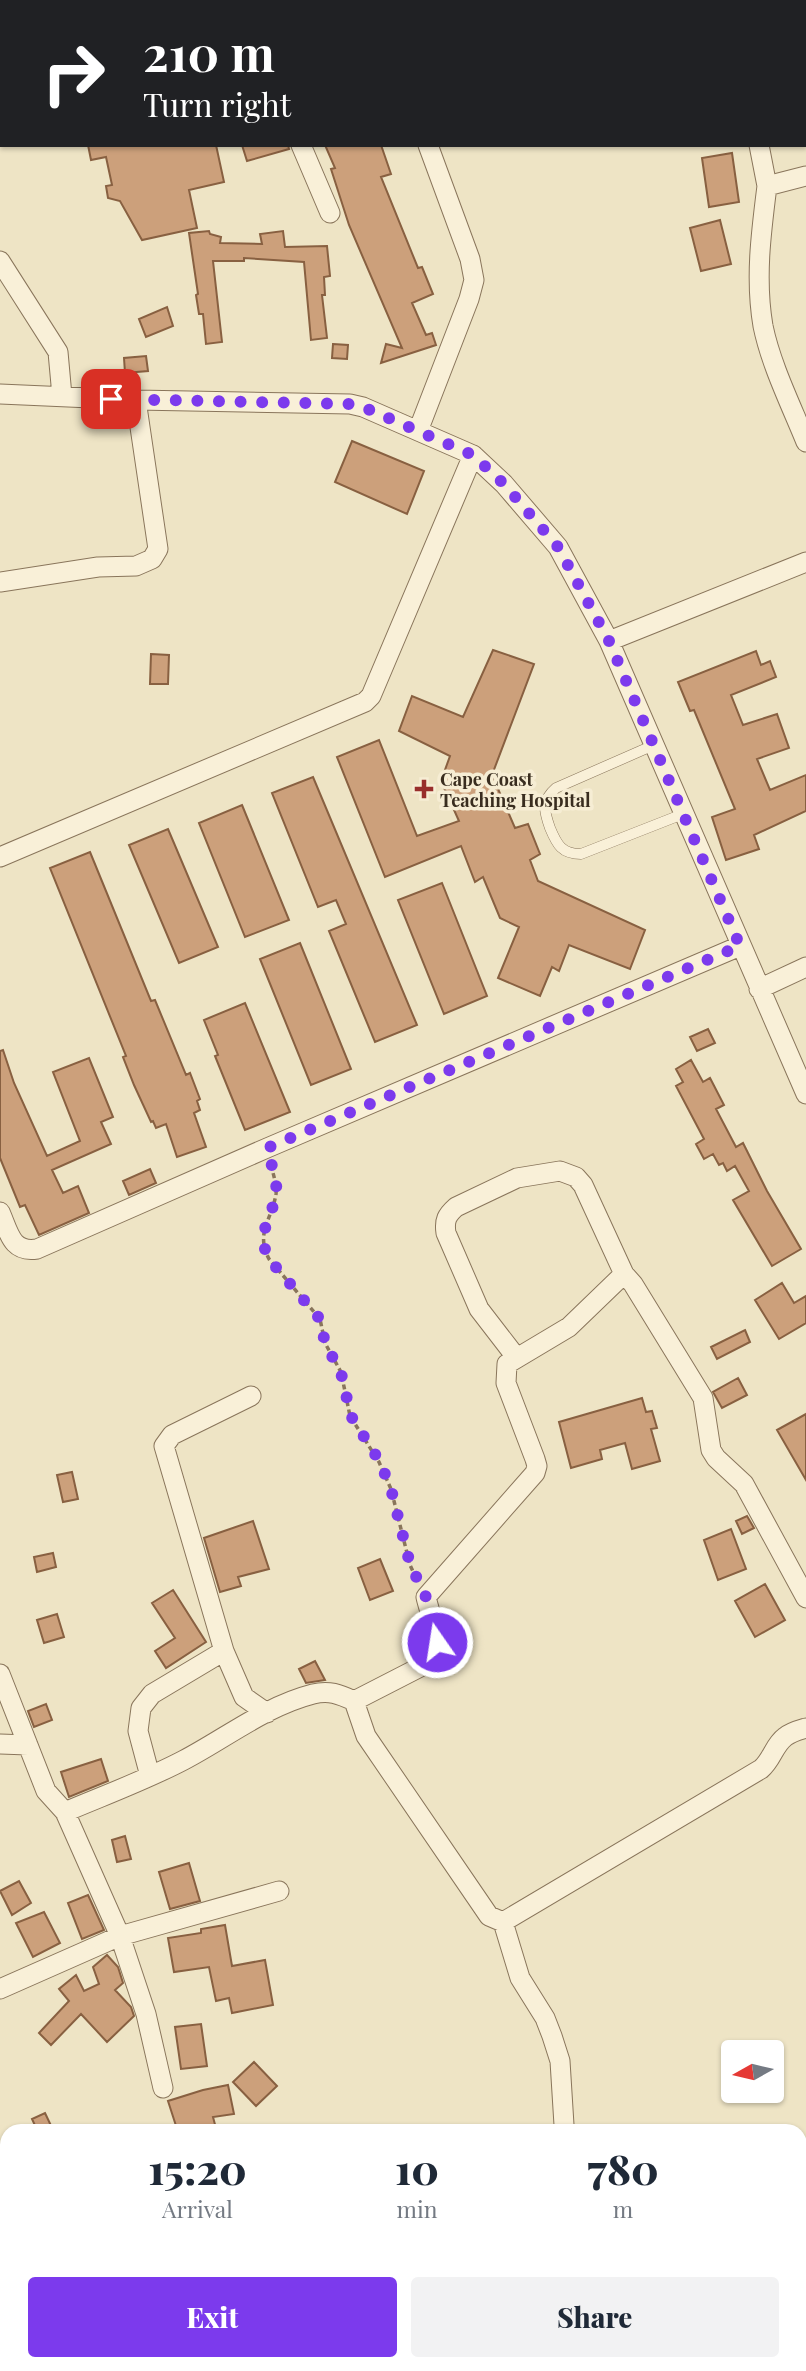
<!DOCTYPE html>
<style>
:root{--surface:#fff;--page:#f2f2f3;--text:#1f2937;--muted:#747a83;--accent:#7c3aed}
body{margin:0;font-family:"Playfair Display",serif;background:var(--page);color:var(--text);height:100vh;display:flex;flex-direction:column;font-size:26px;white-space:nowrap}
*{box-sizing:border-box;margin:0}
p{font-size:23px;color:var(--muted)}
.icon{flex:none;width:38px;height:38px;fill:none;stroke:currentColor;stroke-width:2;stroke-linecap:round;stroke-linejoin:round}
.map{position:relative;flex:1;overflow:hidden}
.sheet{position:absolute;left:0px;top:2124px;width:807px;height:247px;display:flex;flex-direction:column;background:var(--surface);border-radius:21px 21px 0 0;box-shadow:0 2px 5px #0004}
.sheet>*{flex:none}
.banner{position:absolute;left:0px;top:0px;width:807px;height:147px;box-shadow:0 2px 5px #0004;background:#202124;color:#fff;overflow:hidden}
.needle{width:46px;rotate:262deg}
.buttons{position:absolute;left:721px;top:2040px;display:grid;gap:14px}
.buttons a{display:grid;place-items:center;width:63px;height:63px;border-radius:7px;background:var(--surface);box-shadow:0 2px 5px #0004;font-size:35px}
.pin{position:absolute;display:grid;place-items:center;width:60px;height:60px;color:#fff;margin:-30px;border-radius:14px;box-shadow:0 4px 10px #0006}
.me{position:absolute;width:77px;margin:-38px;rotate:347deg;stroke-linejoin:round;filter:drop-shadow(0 0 5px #0008)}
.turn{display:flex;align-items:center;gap:24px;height:147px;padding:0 28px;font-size:32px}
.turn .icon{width:91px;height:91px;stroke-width:2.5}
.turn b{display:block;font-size:49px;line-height:60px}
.eta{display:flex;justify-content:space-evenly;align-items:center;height:119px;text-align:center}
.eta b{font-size:42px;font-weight:800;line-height:49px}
.primary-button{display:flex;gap:14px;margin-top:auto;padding:14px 28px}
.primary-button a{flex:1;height:80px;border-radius:7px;background:var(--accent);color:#fff;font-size:28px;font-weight:800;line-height:80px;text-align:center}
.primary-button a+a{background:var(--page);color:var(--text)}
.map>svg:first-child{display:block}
.building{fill:#cca07b;stroke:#886041;stroke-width:2}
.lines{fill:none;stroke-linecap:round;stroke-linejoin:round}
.service-casing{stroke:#89755b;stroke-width:11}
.minor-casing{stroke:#89755b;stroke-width:21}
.path{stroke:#89755b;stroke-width:3.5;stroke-dasharray:5 3.5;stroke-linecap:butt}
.service{stroke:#f9f0d8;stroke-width:10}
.minor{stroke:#f9f0d8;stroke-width:19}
.route{stroke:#7c3aed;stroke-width:12;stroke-dasharray:0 21.6}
.poi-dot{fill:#982e2b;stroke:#f6edd4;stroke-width:2.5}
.labels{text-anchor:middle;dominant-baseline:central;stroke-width:7;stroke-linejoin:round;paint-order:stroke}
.poi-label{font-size:18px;font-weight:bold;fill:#392d1f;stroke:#f6edd4;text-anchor:start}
</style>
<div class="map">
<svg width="806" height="2371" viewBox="0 0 806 2371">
<rect width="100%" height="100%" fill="#eee4c5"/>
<!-- building -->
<path class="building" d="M88 145H216L224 182 189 190 197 228 142 240 120 201 108 198 106 186 112 185 106 157 91 160Z
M242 145H288L289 149 247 161Z
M325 145H381L391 174 381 177 418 268 422 267 433 294 412 303 426 335 432 333 436 345 381 363 386 344 402 348 349 225 331 169 335 168Z
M732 153 739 202 709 207 702 158Z
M720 220 731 264 701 271 690 228Z
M209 231 210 234 221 237 220 243 262 244 260 234 283 231 285 247 327 246 330 276 324 277 325 295H322L327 338 311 340 304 262 244 258V261H213L222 342 206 344 203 314H199L196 295 198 294 189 233Z
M167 307 173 326 146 337 139 319Z
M333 344 348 345 347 359 332 358Z
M146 356 148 371 125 373 124 358Z
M352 441 424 471 407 514 335 482Z
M493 650 534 664 492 775 515 828 528 824 540 854 530 860 538 881 645 930 630 969 569 945 559 971 552 967 540 996 498 978 519 927 500 918 483 877 475 882 461 846 385 877 337 757 379 740 417 836 459 821 441 781 450 756 399 731 412 696 463 717Z
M756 651 761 665 770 661 776 677 731 695 743 725 777 714 789 748 757 759 770 790 806 775V811L754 835 759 849 726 860 712 817 735 809 694 710 690 711 678 682Z
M151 654 169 655 168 684H150Z
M313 777 417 1025 375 1042 329 931 346 924 336 900 318 907 272 793Z
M242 805 289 920 245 937 199 823Z
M168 829 218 947 179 963 129 845Z
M90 852 151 1001 155 1000 186 1075 190 1073 200 1099 197 1101 200 1110 194 1113 206 1147 177 1157 166 1124 156 1128 153 1121 151 1122 134 1085 123 1057 126 1056 50 868Z
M442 883 487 996 444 1014 398 900Z
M300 943 351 1069 311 1085 260 959Z
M245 1003 290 1112 245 1130 215 1056 218 1055 204 1020Z
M708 1029 715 1043 697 1051 690 1037Z
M3 1050 14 1083 47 1156 80 1141 53 1072 89 1058 113 1117 101 1122 111 1144 52 1170 63 1193 78 1186 89 1213 39 1235 25 1205 20 1207 0 1158V1051Z
M691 1060 703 1082 710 1078 724 1105 716 1109 736 1147 743 1143 767 1191 801 1249 772 1266 733 1200 749 1191 735 1166 727 1171 723 1163 719 1165 713 1154 704 1159 696 1144 704 1139 676 1086 683 1082 676 1069Z
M150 1169 156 1183 129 1195 123 1181Z
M782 1283 794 1303 806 1296V1323L779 1339 755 1300Z
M745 1330 750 1342 717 1359 711 1347Z
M738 1378 747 1395 722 1408 713 1392Z
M642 1398 646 1412 652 1411 657 1428 651 1429 660 1461 632 1469 625 1443 600 1450 602 1459 571 1468 559 1422Z
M806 1414V1480L777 1430Z
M72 1472 78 1499 63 1502 57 1475Z
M747 1516 754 1528 742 1534 736 1521Z
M253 1521 269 1569 238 1577 241 1586 220 1592 204 1538Z
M731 1529 746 1569 718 1580 704 1540Z
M53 1553 56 1567 37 1572 34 1557Z
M380 1559 393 1591 370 1600 358 1568Z
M765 1584 785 1620 755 1637 735 1601Z
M173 1590 206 1642 166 1668 155 1651 175 1638 152 1603Z
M57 1614 64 1637 44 1643 37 1620Z
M315 1661 325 1680 306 1683 299 1669Z
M46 1704 52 1720 34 1727 28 1711Z
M101 1759 108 1781 69 1797 61 1772Z
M125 1836 131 1859 117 1862 112 1840Z
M189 1863 200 1901 170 1909 159 1872Z
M19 1881 31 1903 12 1915 0 1891Z
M88 1895 104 1930 82 1939 68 1903Z
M44 1912 60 1943 33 1957 16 1923Z
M225 1925 232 1966 265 1960 273 2005 232 2013 229 1998 216 2001 209 1967 174 1972 168 1938 201 1933V1929Z
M107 1955 118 1967 123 1983 115 1990 131 2007 134 2016 107 2042 81 2014 51 2045 39 2033 69 2001 59 1989 76 1975 84 1991 99 1984 93 1967Z
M201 2024 207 2066 181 2069 175 2027Z
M254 2062 277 2086 256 2106 233 2082Z
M228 2085 234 2114 213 2117 217 2132H178L168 2101 203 2090Z
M45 2113 54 2132H38L32 2119Z"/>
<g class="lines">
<defs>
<path id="service" d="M654 745 556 788C541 801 544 811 550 828 557 845 562 854 581 854L683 814"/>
<path id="minor" d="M236 0 237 2
M374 0 375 2
M725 0 726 2
M181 2 184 0
M0 63H2
M301 145 330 213
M759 145 767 186
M806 176 767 186C761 233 755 279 763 326 771 365 791 405 806 442
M0 261 58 352 62 396
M0 394 136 400 350 404 363 407 473 455 504 484 558 547 609 641 806 1094
M418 431 469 299 474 280 470 259 428 145
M0 582 98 567 136 566 152 559 158 549 136 400
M609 641 806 562
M0 857 365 702 371 696 473 455
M759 989 806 967
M0 1212C9 1232 11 1253 37 1249L267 1148 740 946
M516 1357 479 1309 446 1233C444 1220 447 1215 456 1207L517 1178 560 1171 576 1177 583 1185 624 1274
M251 1396 172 1435 164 1446 224 1651 244 1697 267 1713
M0 1674 46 1791 65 1812 120 1936 146 2014 163 2088
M354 1701 430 1662C445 1647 430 1616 426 1597L535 1473 537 1466 535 1459 506 1383 507 1364 569 1327 624 1274 633 1284 703 1398 711 1450 716 1458 744 1484 806 1598
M0 1744 28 1745
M150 1776 138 1731 141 1708 152 1694 224 1651
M65 1812C105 1795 146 1780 184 1760 226 1738 266 1706 313 1694 329 1690 339 1694 354 1701L366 1736 489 1916 503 1922 761 1769C772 1760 774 1745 785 1737 791 1732 799 1730 806 1728
M503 1922 520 1978 545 2018 552 2036 560 2061 564 2125 562 2132
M0 1989 120 1936 279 1891
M800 2268 806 2277
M161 2364 162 2371
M360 2364 362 2371"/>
</defs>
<!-- service casing -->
<use href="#service" class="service-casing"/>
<!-- minor casing -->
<use href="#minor" class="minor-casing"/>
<!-- path -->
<path class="path" d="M271 1165C273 1174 277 1184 276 1194 272 1220 255 1232 269 1259L320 1319 325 1343 341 1372 350 1416 379 1462 391 1489 410 1565 417 1580"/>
<!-- service -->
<use href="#service" class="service"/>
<!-- minor -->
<use href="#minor" class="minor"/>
</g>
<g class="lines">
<!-- route -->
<path class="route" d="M111 399 350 404 363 407 473 455 504 484 558 547 609 641 740 946 267 1148C270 1162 278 1180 276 1193 272 1220 255 1232 269 1259L320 1319 325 1343 341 1373 351 1416 380 1462 391 1489 410 1564 426 1597 437 1642"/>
</g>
<!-- markers -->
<path class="poi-dot" d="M420.5 778.5h7v7h7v7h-7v7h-7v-7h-7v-7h7z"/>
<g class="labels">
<!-- poi labels -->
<g class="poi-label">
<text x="440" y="779">Cape Coast<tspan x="440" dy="21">Teaching Hospital</tspan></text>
</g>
</g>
</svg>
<div class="buttons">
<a><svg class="needle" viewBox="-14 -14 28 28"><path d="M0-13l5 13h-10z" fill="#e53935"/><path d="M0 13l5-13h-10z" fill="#747a83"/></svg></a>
</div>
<div class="pin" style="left:111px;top:399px;background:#d93025"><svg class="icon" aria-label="arrive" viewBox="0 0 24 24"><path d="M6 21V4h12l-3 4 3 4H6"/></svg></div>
<svg class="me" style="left:437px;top:1642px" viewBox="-20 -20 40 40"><circle r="17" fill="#7c3aed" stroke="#fff" stroke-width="3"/><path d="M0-11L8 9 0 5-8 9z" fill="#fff"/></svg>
<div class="banner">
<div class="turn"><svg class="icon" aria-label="right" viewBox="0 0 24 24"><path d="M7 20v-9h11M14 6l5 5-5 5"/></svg><div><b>210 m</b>Turn right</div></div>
</div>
<section class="sheet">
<div class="eta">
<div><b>15:20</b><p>Arrival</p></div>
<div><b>10</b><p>min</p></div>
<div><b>780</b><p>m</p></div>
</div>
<div class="primary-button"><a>Exit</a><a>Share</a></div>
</section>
</div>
